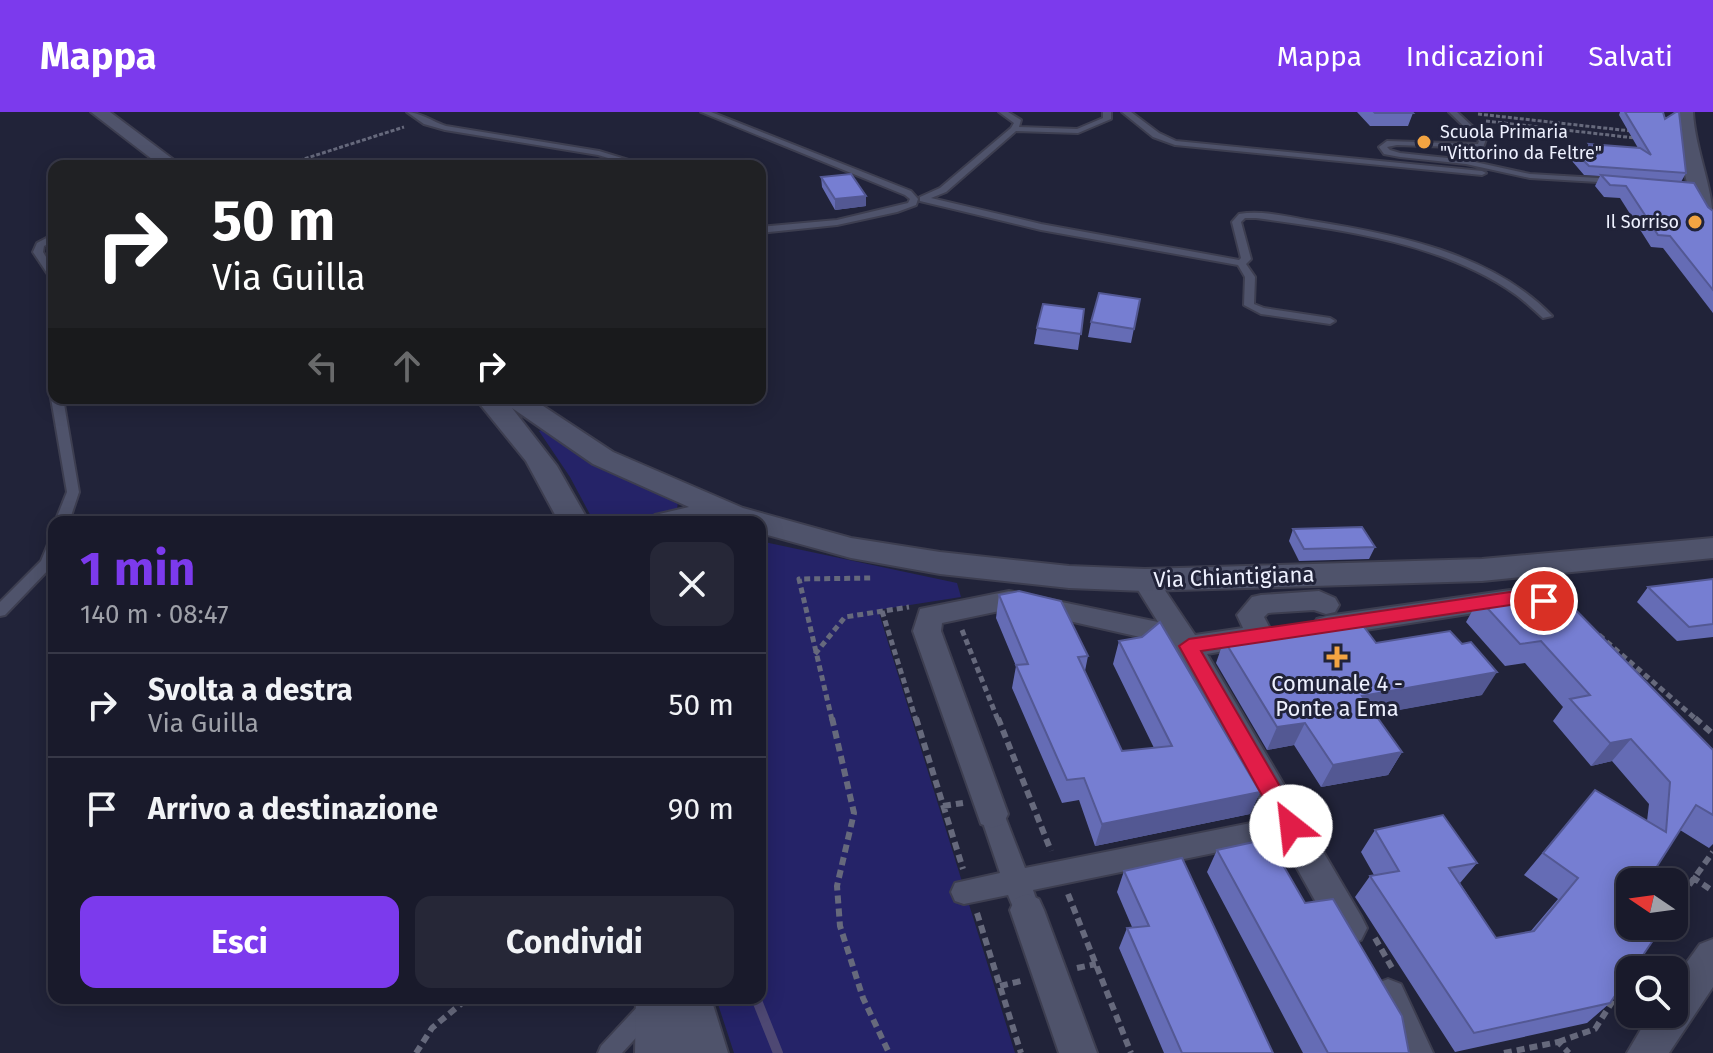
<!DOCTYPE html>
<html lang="it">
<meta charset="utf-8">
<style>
:root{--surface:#191a2b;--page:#262737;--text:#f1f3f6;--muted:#9fa1a9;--line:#373847;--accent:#7c3aed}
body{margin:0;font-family:"Fira Sans",sans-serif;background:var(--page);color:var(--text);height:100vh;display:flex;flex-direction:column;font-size:30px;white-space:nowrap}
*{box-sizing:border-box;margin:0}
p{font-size:26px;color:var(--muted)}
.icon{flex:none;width:44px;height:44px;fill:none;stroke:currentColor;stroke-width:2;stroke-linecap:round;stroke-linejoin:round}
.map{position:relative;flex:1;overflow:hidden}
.sheet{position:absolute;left:48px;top:404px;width:718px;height:488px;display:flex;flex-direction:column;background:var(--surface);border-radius:16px;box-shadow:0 4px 20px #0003,0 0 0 2px var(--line)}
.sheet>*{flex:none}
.banner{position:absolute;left:48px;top:48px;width:718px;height:244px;border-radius:16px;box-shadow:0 4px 20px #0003,0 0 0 2px var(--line);background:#202124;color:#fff;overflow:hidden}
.needle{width:52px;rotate:283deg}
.controls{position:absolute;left:1616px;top:756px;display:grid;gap:16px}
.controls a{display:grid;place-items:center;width:72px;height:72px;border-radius:16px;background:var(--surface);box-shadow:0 4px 20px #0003,0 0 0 2px var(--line);font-size:40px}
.pin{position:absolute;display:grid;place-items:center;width:68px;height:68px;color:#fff;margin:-34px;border:4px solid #fff;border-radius:50%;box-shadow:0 2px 8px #0007}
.me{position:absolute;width:88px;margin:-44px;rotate:331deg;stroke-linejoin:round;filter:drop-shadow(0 0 6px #0008)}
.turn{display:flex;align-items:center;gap:28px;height:168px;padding:0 32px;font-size:36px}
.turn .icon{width:104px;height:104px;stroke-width:2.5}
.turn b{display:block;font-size:56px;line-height:68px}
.lanes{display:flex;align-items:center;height:76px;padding:0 32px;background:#0003;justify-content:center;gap:40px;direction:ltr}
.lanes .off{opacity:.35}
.round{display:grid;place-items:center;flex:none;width:84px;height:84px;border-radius:16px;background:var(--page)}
.summary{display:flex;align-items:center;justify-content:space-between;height:136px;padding:0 32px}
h1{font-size:48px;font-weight:700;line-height:60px;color:var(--accent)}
.cta{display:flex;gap:16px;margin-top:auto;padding:16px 32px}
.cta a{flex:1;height:92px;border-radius:16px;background:var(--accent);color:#fff;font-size:32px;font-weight:700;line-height:92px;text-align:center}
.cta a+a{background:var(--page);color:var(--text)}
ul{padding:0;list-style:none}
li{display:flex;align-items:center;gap:24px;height:104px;padding:0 32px;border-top:2px solid var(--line)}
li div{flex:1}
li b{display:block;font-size:30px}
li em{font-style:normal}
header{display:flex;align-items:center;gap:48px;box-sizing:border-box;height:112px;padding:0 40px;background:var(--accent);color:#fff}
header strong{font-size:38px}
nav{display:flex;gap:44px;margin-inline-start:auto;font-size:28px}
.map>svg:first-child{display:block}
.green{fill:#252368}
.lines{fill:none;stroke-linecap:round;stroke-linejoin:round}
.stream{stroke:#4e4873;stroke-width:10}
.service-casing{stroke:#3d3e50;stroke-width:4}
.pedestrian-casing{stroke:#3d3e50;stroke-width:4}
.minor-casing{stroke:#3d3e50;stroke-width:4}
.tertiary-casing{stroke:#3d3e50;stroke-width:4}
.path-far2{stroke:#66697c;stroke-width:3;stroke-dasharray:4 2;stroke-linecap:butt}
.path-far1{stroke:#66697c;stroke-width:5;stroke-dasharray:6 4;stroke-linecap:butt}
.path{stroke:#66697c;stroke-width:6;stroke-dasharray:8 5;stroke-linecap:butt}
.service{fill:#4f536b;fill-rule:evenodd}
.pedestrian{fill:#4f536b;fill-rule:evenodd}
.minor{fill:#4f536b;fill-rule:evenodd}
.tertiary{fill:#4f536b;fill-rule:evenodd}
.wall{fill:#656cb5}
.shaded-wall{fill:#535893}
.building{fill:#767ed2;stroke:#535893;stroke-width:2}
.route{fill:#e11d48;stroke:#92132f;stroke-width:2}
.poi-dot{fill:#f3a442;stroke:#212339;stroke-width:3}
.labels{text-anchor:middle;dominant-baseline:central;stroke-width:6;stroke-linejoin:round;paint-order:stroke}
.far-poi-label{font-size:18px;fill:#edf0fe;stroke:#212339;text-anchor:start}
.street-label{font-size:22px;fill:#edf0fe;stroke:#212339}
.poi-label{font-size:22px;fill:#edf0fe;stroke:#212339}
</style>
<header>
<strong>Mappa</strong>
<nav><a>Mappa</a><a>Indicazioni</a><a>Salvati</a></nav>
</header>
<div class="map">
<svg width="1713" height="941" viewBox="0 0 1713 941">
<rect width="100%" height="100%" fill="#212339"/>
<!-- green -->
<path class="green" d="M546 316 678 390 677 397 642 410H594L570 365 539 319Z
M760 429 957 471 961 485 878 498 1015 941H734L716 886H760Z"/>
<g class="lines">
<!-- stream -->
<path class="stream" d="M756 886 778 941"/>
<defs>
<path id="service" d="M407 0C420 0 433 10 446 14L599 39 648 54H635L598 43 445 18 424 12Z
M701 0H711L911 79 918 87 916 93 897 100 837 113 760 121V115L837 108 908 91 910 87 905 83Z
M999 0H1008L1021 8 1019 15 1077 17 1103 6V0H1111V7L1078 21 1016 19 946 80 931 86 1041 112 1239 148 1241 146 1232 110 1239 102C1263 98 1288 105 1312 109 1394 122 1492 141 1552 204L1543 206C1534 198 1525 189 1515 182 1441 130 1343 118 1256 106H1245L1241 110 1251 147 1246 152 1255 165 1254 192 1264 196 1330 206 1335 209 1330 212 1261 202 1244 193 1245 165 1238 153 1041 118 920 89V85L940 76 1011 16 1014 11Z
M1122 0H1131L1159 21 1176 29 1482 59 1486 61 1482 63 1175 33 1153 25Z
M1449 0H1457L1486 27 1483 36 1397 33 1387 35 1390 38 1400 41 1466 48 1530 62 1615 67 1619 69 1615 71 1530 66 1466 52 1400 45 1384 42 1379 35 1387 29 1478 32 1479 29Z
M54 122V129L44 134 43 140 54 158V168L51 167 33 140 37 131Z
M54 283V286H63L79 380 69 410H55L67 380 51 286Z
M54 429V451L52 454 5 503 0 504V490L41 449 49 430Z
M648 888 655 891 658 898 655 905 622 941H598L601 934 641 891Z"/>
<path id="pedestrian" d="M992 691 1001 694 1025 756 1291 703 1300 706 1303 714 1300 722 1291 725 1033 778 1040 798 1036 807 1027 810 1018 807 1008 783 964 792 955 789 951 780 955 771 1000 761 980 702 983 694Z"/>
<path id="minor" d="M1145 459 1154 462 1195 523 1243 516 1237 503 1252 485 1261 483 1319 479 1335 486 1339 493 1335 500 1326 502 1314 498 1268 501 1264 505 1274 524 1270 531 1207 542 1361 804 1367 816 1361 828 1349 833 1337 828 1176 539 1149 527 1020 498 1009 497 942 511 941 519 1008 702 1003 712 992 716 981 712 913 519 920 497 1009 479 1158 510 1132 468 1136 462Z
M1510 478 1519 480 1523 487 1519 494 1327 524 1317 521 1313 514 1317 507 1327 504Z
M1027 782 1039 787 1044 798 1097 941H1059L1010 798 1015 787Z
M1713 827V875L1669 941H1627L1650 902H1674V868L1700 832Z
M1388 867 1401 872 1433 941H1394L1370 885 1375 872Z"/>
<path id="tertiary" d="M91 0H110L182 54H161Z
M1677 0H1693C1695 39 1713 73 1713 111 1686 104 1677 24 1677 0Z
M475 286H531L613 340 743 396 851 426 940 440 1069 454 1145 457 1482 447 1713 426V446L1482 469 1145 479 1069 476 940 462 851 446 760 421V410H651L655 403 689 395 593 352 512 296 557 354 589 410H559L526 349Z
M636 886H711L728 941H635Z"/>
</defs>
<!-- service casing -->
<use href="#service" class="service-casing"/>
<!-- pedestrian casing -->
<use href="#pedestrian" class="pedestrian-casing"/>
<!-- minor casing -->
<use href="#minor" class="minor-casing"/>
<!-- tertiary casing -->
<use href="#tertiary" class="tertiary-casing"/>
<!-- path-far2 -->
<path class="path-far2" d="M1478 2 1631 19
M1486 9 1635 26
M282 54 404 15"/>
<!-- path-far1 -->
<path class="path-far1" d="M882 499 916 608
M962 518 998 608
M1599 523 1697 608
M815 542 845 505 909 495
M832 608 799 467 872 466"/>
<!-- path -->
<path class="path" d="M832 606 854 701 837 774 840 814 863 886 889 941
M916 606 963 757
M998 606 1051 739
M1695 606 1713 622
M943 694 963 691
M1692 765 1713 779
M1068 782 1131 941
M1674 794 1713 740
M977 801 1021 941
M1375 826 1392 856
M1077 856 1096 852
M1000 874 1021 869
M1558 930 1595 917 1630 862
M416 941 432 916 468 886
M1504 941 1558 930 1569 941"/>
<!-- service -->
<use href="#service" class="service"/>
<!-- pedestrian -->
<use href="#pedestrian" class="pedestrian"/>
<!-- minor -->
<use href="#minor" class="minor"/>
<!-- tertiary -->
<use href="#tertiary" class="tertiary"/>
</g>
<!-- wall -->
<path class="wall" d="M1357 0H1412L1413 1 1408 14H1370Z
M1620 0H1663L1686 61 1681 70 1713 99V201L1663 136 1651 135 1620 86 1604 85 1595 74 1600 64 1584 63 1572 49 1576 41 1586 42 1585 40 1589 32 1638 36 1619 3Z
M821 65 866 94 835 98 822 75Z
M1140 187 1131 231 1088 225 1091 210Z
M1084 197 1078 238 1034 232 1037 216Z
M1293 417 1375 435 1369 447 1299 449 1289 429Z
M1713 467V525L1677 529 1637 490 1648 475Z
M999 483 1088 544 1085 559 1122 639 1154 636 1113 552 1119 529 1260 680 1250 702 1095 734 1079 688 1062 691 1012 576 1016 554 996 506Z
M1479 487 1713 638V732L1709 736 1680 718 1630 770 1610 891 1587 911 1455 940 1355 785 1370 764 1374 763 1361 740 1375 718 1477 751 1460 771 1496 826 1530 820 1558 787 1524 763 1595 678 1647 709 1649 692 1612 649 1591 654 1553 609 1563 595 1525 551 1505 554 1466 510Z
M1224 528 1376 531 1482 583 1375 602 1402 640 1388 663 1321 675 1294 633 1267 638 1216 551Z
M1217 738 1305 791 1409 941H1303L1207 760Z
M1124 759 1273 941H1164L1119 836 1127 816 1132 815 1117 780Z"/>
<!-- shaded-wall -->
<path class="shaded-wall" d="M866 84V94L835 98V87Z
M1497 560 1482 583 1350 607 1362 584Z
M1305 611 1294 633 1267 638 1277 615Z
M1631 627 1612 649 1591 654 1610 631Z
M1402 640 1388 663 1321 675 1333 653Z
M1260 680 1250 702 1095 734 1102 712Z"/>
<!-- building -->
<path class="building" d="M1374 0H1412L1413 1H1375Z
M1625 0H1663L1665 7 1676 0H1679L1686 61 1589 54 1576 41 1598 42 1589 32 1640 36 1651 43Z
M851 62 866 84 835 87 821 65Z
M1601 63 1694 71 1708 95 1713 99V178L1670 124 1658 123 1626 74 1610 73Z
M1099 181 1140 187 1134 217 1091 210Z
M1043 192 1084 197 1081 222 1037 216Z
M1362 415 1375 435 1304 437 1293 417Z
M1713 467V512L1689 515 1648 475Z
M1546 476 1565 487 1713 638V703L1696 693 1647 770H1630V814H1660L1662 815 1633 858H1630V862L1610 891 1474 921 1370 764 1399 759 1375 718 1443 703 1477 751 1449 756 1496 826 1534 819 1578 766 1543 741 1595 678 1666 720 1670 670 1631 627 1610 631 1570 587 1590 583 1541 529 1520 532 1479 487Z
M1019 479 1061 489 1088 544 1078 545 1122 639 1172 634 1119 529 1142 525 1160 510 1260 680 1102 712 1084 666 1067 668 1016 553 1028 552 999 483Z
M1358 507 1376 531 1450 519 1462 532 1471 530 1497 560 1362 584 1402 640 1333 653 1305 611 1277 615 1224 528Z
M1268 727 1305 791 1333 787 1402 904 1409 941H1328L1217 738Z
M1182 746 1273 941H1182L1127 816 1149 814 1124 759Z"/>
<!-- route -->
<path class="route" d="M1517 479 1544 482 1553 489 1544 495 1517 492 1201 539 1299 707 1303 714 1299 721 1291 724 1283 721 1179 534 1189 527Z"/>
<!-- markers -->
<g class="poi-dot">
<circle cx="1424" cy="30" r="8"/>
<circle cx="1695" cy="110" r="8"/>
<path d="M1333 533h8v8h8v8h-8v8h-8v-8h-8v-8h8z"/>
</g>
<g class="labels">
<!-- far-poi labels -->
<g class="far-poi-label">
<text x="1440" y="20">Scuola Primaria<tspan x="1440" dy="21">"Vittorino da Feltre"</tspan></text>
<text x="1679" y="110" text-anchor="end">Il Sorriso</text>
</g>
<!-- street labels -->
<g class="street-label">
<text transform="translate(1234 465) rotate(-2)">Via Chiantigiana</text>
</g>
<!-- poi labels -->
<g class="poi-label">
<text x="1337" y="571">Comunale 4 -<tspan x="1337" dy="25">Ponte a Ema</tspan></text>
</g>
</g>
</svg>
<div class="controls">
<a><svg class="needle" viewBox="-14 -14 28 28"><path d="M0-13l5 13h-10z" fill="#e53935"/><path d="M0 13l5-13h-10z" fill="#9fa1a9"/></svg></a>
<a><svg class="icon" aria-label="search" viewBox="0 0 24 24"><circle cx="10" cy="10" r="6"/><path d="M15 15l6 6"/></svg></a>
</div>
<div class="pin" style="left:1544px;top:489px;background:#d93025"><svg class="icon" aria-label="arrive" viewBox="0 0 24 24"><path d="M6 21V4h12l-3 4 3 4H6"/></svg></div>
<svg class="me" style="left:1291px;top:714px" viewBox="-20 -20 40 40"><circle r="19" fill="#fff"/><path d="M0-13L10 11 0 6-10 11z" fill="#e11d48"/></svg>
<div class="banner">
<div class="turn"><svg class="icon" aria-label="right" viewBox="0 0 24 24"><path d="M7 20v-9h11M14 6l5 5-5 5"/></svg><div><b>50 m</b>Via Guilla</div></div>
<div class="lanes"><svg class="icon off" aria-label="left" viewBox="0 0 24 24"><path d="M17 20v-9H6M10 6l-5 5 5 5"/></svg><svg class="icon off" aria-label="ahead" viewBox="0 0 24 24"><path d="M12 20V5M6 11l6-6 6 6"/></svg><svg class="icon" aria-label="right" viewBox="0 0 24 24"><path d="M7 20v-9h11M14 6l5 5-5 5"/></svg></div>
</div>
<section class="sheet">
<div class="summary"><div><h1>1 min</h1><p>140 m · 08:47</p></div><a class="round"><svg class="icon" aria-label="close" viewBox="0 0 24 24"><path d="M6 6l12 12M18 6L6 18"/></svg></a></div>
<ul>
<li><svg class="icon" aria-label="right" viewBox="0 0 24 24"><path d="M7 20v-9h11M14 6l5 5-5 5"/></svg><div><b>Svolta a destra</b><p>Via Guilla</p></div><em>50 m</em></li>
<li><svg class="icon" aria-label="arrive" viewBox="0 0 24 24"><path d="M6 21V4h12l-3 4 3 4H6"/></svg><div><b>Arrivo a destinazione</b></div><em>90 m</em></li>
</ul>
<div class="cta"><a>Esci</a><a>Condividi</a></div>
</section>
</div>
